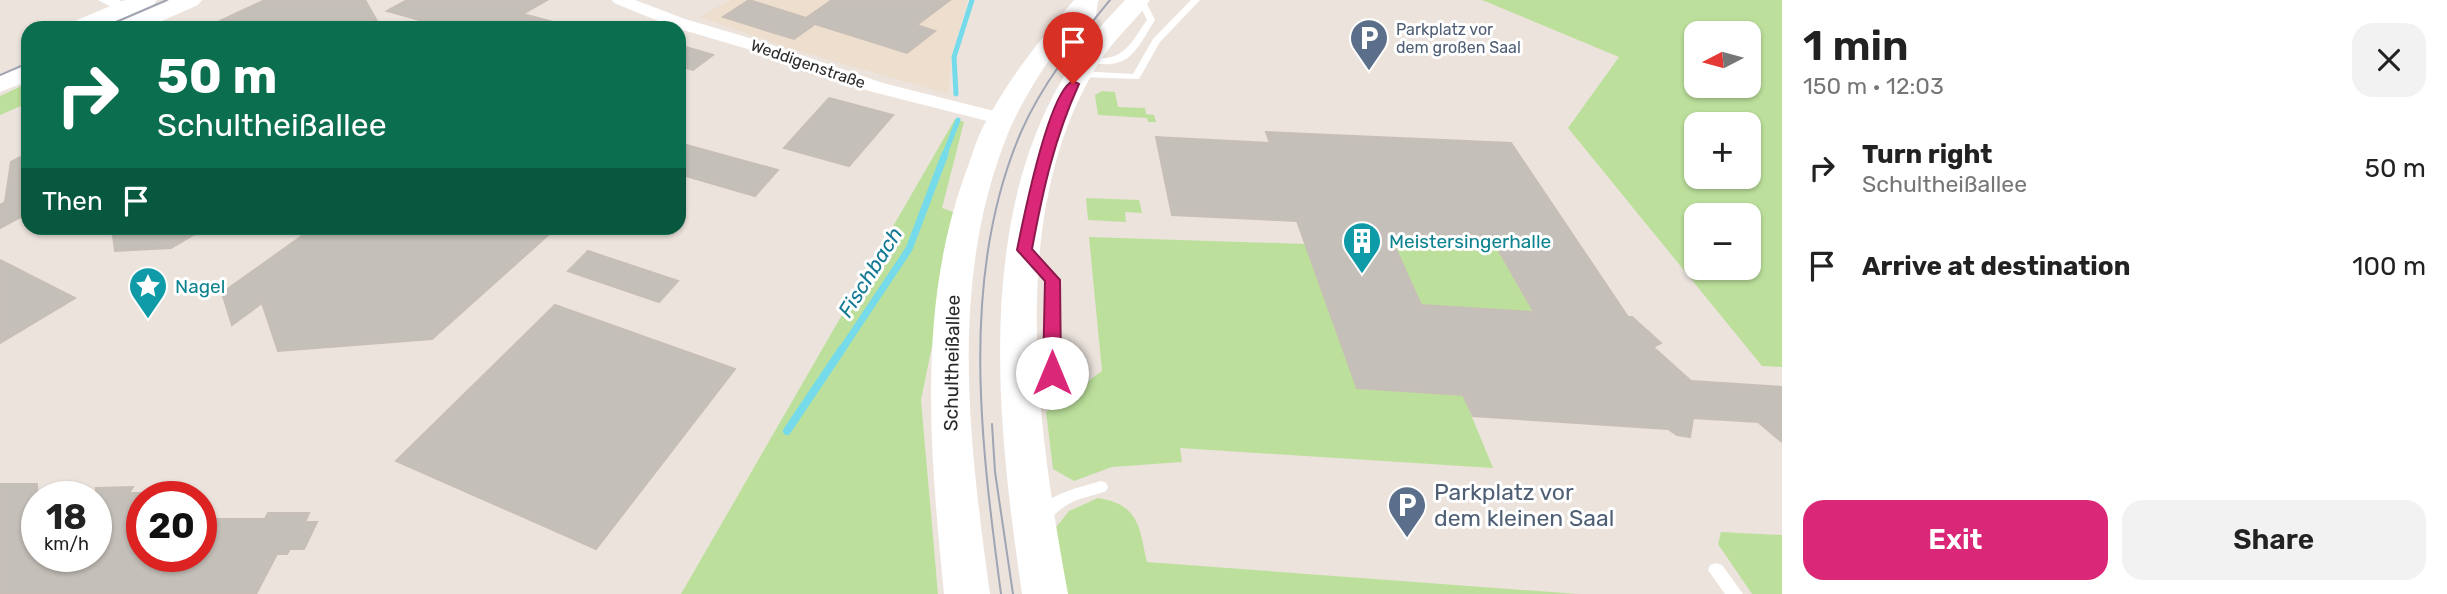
<!DOCTYPE html>
<meta charset="utf-8">
<style>
:root{--surface:#fff;--page:#f2f2f2;--text:#222;--muted:#767676;--accent:#db2777}
body{margin:0;font-family:Rubik,sans-serif;background:var(--page);color:var(--text);height:100vh;display:flex;flex-direction:column;font-size:26px;white-space:nowrap}
*{box-sizing:border-box;margin:0}
p{font-size:23px;color:var(--muted)}
.icon{flex:none;width:38px;height:38px;fill:none;stroke:currentColor;stroke-width:2;stroke-linecap:round;stroke-linejoin:round}
.map{position:relative;flex:1;overflow:hidden}
.details{display:flex;flex-direction:column;background:var(--surface);width:665px}
.details>*{flex:none}
.top-card{position:absolute;left:21px;top:21px;width:665px;height:214px;border-radius:21px;box-shadow:0 2px 5px #0004;background:#0b6e4f;color:#fff;overflow:hidden}
.needle{width:46px;rotate:264deg}
.controls{position:absolute;left:1684px;top:21px;display:grid;gap:14px}
.controls a{display:grid;place-items:center;width:77px;height:77px;border-radius:14px;background:var(--surface);box-shadow:0 2px 5px #0004;font-size:35px}
.speed{position:absolute;left:21px;top:481px;display:flex;gap:14px;font-size:35px;font-weight:700;text-align:center}
.speed>*{display:grid;place-content:center;width:91px;height:91px;border-radius:50%;background:var(--surface);box-shadow:0 2px 5px #0004;line-height:1}
.speed small{font-size:18px;font-weight:400}
.speed .limit{border:10px solid #d22;background:#fff;color:#111}
.pin{position:absolute;display:grid;place-items:center;width:60px;height:60px;color:#fff;margin:-72px -30px;border-radius:50% 50% 50% 0;rotate:-45deg;box-shadow:0 0 7px #0007}
.pin .icon{rotate:45deg}
.me{position:absolute;width:77px;margin:-38px;rotate:0deg;stroke-linejoin:round;filter:drop-shadow(0 0 5px #0008)}
.turn{display:flex;align-items:center;gap:24px;height:147px;padding:0 21px;font-size:32px}
.turn .icon{width:91px;height:91px;stroke-width:2.5}
.turn b{display:block;font-size:49px;line-height:60px}
.then{display:flex;align-items:center;height:66px;padding:0 21px;background:#0003;gap:14px;font-size:26px}
.round{display:grid;place-items:center;flex:none;width:74px;height:74px;border-radius:21px;background:var(--page)}
.headline{display:flex;align-items:center;justify-content:space-between;height:119px;padding:0 21px}
h1{font-size:42px;font-weight:600;line-height:52px}
.primary-button{display:flex;gap:14px;margin-top:auto;padding:14px 21px}
.primary-button a{flex:1;height:80px;border-radius:21px;background:var(--accent);color:#fff;font-size:28px;font-weight:600;line-height:80px;text-align:center}
.primary-button a+a{background:var(--page);color:var(--text)}
ul{padding:0;list-style:none}
li{display:flex;align-items:center;gap:21px;height:98px;padding:0 21px}
li div{flex:1}
li b{display:block;font-size:26px}
li em{font-style:normal}
main{display:flex;flex:1;min-height:0}
.map>svg:first-child{display:block}
.education{fill:#eddecd}
.green{fill:#bce09c;fill-rule:evenodd}
.lines{fill:none;stroke-linecap:round;stroke-linejoin:round}
.stream-far2{stroke:#75dae9;stroke-width:5}
.stream-far1{stroke:#75dae9;stroke-width:7}
.stream{stroke:#75dae9;stroke-width:8}
.building{fill:#c4bfb8;stroke:#c7bfb7;stroke-width:2;fill-rule:evenodd}
.lane{fill:#fff;fill-rule:evenodd}
.street{fill:#fff;fill-rule:evenodd}
.secondary{fill:#fff;fill-rule:evenodd}
.tram{stroke:#a0a5b4;stroke-width:2}
.route{fill:#db2777;stroke:#8e194d;stroke-width:2}
.labels{text-anchor:middle;dominant-baseline:central;stroke-width:6;stroke-linejoin:round;paint-order:stroke}
.far-service-label{font-size:16px;fill:#4e5e75;stroke:#fff;text-anchor:start}
.far-street-label{font-size:16px;fill:#2a2a2a;stroke:#fff}
.culture-label{font-size:19px;fill:#0d838f;stroke:#fff;text-anchor:start}
.street-label{font-size:19px;fill:#2a2a2a;stroke:#fff}
.water-label{font-size:21px;font-style:italic;fill:#137a95;stroke:#fff}
.near-service-label{font-size:23px;fill:#4e5e75;stroke:#fff;text-anchor:start}
</style>
<main>
<div class="map">
<svg width="1782" height="594" viewBox="0 0 1782 594">
<rect width="100%" height="100%" fill="#ece3dd"/>
<!-- education -->
<path class="education" d="M730 0H968L952 54 948 94 792 49 700 17Z"/>
<!-- green -->
<path class="green" d="M1482 0H1782V367L1762 366 1568 128 1619 57ZM1696 33H1748V86H1696ZM1696 124H1748V177H1696ZM1696 215H1748V268H1696Z
M28 83V103L0 115V96Z
M1102 91 1115 92 1118 107 1145 108 1146 114 1154 115 1156 122H1148L1147 118 1098 115 1095 95Z
M955 119 964 122 942 208 959 214 921 400 938 594H681Z
M1086 198 1139 200 1142 213 1125 212 1126 222 1088 220Z
M1089 237 1306 244 1357 388 1463 395 1493 468 1180 448 1182 462 1112 467 1074 481 1053 469 1046 412 1102 371Z
M1391 238 1495 244 1534 312 1421 305Z
M1098 498C1140 505 1139 527 1147 562L1578 594H1061L1054 530 1069 511Z
M1721 532 1782 535V594H1752L1718 544Z"/>
<g class="lines">
<!-- stream-far2 -->
<path class="stream-far2" d="M956 94 954 57 972 0
M944 156 958 120"/>
<!-- stream-far1 -->
<path class="stream-far1" d="M841 351 909 249 945 154"/>
<!-- stream -->
<path class="stream" d="M787 431 842 349"/>
</g>
<!-- building -->
<path class="building" d="M265 0H365L381 28H205Z
M407 0H547L523 14 553 22 552 28H448L387 11Z
M749 0 806 18 832 0H950L917 25 935 31 907 53 815 24 794 39 723 17Z
M679 45 713 55 693 70 679 66Z
M829 98 893 115 849 166 784 148Z
M1266 132 1511 143 1628 317H1632L1661 343 1653 347 1691 381 1782 387V442L1758 422 1693 418 1690 437 1677 435 1668 429 1473 416 1463 395 1357 388 1297 221 1172 215 1156 137 1270 143ZM1391 238 1495 244 1534 312 1421 305Z
M679 143 778 170 755 196 679 174Z
M28 153V213L0 228V205L5 202 11 162Z
M112 228H205L171 248 115 251Z
M313 228H556L432 339 278 351 262 303 232 325 222 293Z
M588 251 678 281 659 302 568 271Z
M0 260 75 298 0 343Z
M555 305 735 369 596 549 396 461Z
M0 484H37V556H96V488L133 487 129 493H142V556H201V519H265L268 513H309L305 522H317L304 549H290L287 554H277L256 594H0Z"/>
<g class="lines">
<!-- lane -->
<path class="lane" d="M1090 0H1098L1096 16 1075 45C1082 52 1090 57 1100 58 1125 60 1134 38 1147 20L1137 0H1145L1155 20C1147 32 1141 46 1130 56 1111 72 1079 63 1066 45L1088 16Z
M1191 0H1200L1160 42 1139 79 1079 77 1074 74 1079 71 1133 74 1153 39Z
M1029 251 1033 252 1059 280V373C1051 384 1036 394 1022 392L1020 388C1024 382 1038 378 1045 371L1047 281 1023 255Z
M1101 481 1106 483 1108 487 1106 491C1094 496 1078 498 1067 505 1056 511 1049 524 1037 520L1034 515C1047 493 1079 488 1101 481Z
M1716 563 1722 565 1743 594H1725L1708 570 1710 565Z"/>
<!-- street -->
<path class="street" d="M98 0H119L133 9 125 14Z
M612 0H635L685 19 763 42 883 83 1006 114 1009 118 999 124 869 91 751 50 673 27 614 3Z"/>
<!-- secondary -->
<path class="secondary" d="M125 0H157L153 5 100 28H67L70 23Z
M170 0H202L198 5 146 28H114L117 23Z
M1074 0H1099C1083 23 1060 42 1045 66 1032 86 1018 110 1009 131 948 278 969 442 990 594H944C930 452 916 305 967 169 972 156 976 141 982 129 1008 79 1038 42 1074 0Z
M1125 0H1150C1135 22 1114 39 1100 61 1004 211 1038 430 1068 594H1022C997 421 972 209 1077 56 1090 36 1109 18 1125 0Z
M28 63V81L0 92V74Z"/>
<!-- tram -->
<path class="tram" d="M102 28 167 0
M0 75 28 63
M992 424 995 472 1013 594
M1001 594C981 443 959 276 1021 132 1043 82 1076 42 1110 0"/>
</g>
<!-- route -->
<path class="route" d="M1073 81 1079 84C1054 139 1043 190 1032 249L1060 280 1061 373 1058 377H1046L1043 373 1045 281 1017 250C1023 221 1048 91 1073 81Z"/>
<!-- icons -->
<defs>
<symbol id="parking-pin" viewBox="-11 -11 22 30"><path d="M0 17L-7.5 6A9.5 9.5 0 1 1 7.5 6Z" fill="#5c6f8a" stroke="#fff"/><path d="M-3.5-5.5H1a3.5 3.5 0 0 1 0 7H-1V5.5H-3.5ZM-1-3.4V-.6H.8a1.4 1.4 0 0 0 0-2.8Z" fill="#fff"/></symbol>
<symbol id="building-pin" viewBox="-11 -11 22 30"><path d="M0 17L-7.5 6A9.5 9.5 0 1 1 7.5 6Z" fill="#0f9aa8" stroke="#fff"/><path d="M-4-6H4V6H1V3H-1V6H-4ZM-2.5-4.3h1.7v1.8h-1.7ZM.8-4.3h1.7v1.8H.8ZM-2.5-1h1.7V.8h-1.7ZM.8-1h1.7V.8H.8Z" fill="#fff"/></symbol>
<symbol id="sight-pin" viewBox="-11 -11 22 30"><path d="M0 17L-7.5 6A9.5 9.5 0 1 1 7.5 6Z" fill="#0f9aa8" stroke="#fff"/><path d="M0-6L1.8-2.2L6-1.7L2.9 1.2L3.7 5.4L0 3.3L-3.7 5.4L-2.9 1.2L-6-1.7L-1.8-2.2Z" fill="#fff"/></symbol>
</defs>
<g fill-rule="evenodd">
<use href="#parking-pin" x="1347" y="16" width="44" height="60"/>
<use href="#building-pin" x="1340" y="219" width="44" height="60"/>
<use href="#sight-pin" x="126" y="264" width="44" height="60"/>
<use href="#parking-pin" x="1385" y="483" width="44" height="60"/>
</g>
<g class="labels">
<!-- far-service labels -->
<g class="far-service-label">
<text x="1396" y="29">Parkplatz vor<tspan x="1396" dy="18">dem großen Saal</tspan></text>
</g>
<!-- far-street labels -->
<g class="far-street-label">
<text transform="translate(808 64) rotate(19)">Weddigenstraße</text>
</g>
<!-- culture labels -->
<g class="culture-label">
<text x="1389" y="241">Meistersingerhalle</text>
<text x="175" y="286">Nagel</text>
</g>
<!-- street labels -->
<g class="street-label">
<text transform="translate(952 363) rotate(-89)">Schultheißallee</text>
</g>
<!-- water labels -->
<g class="water-label">
<text transform="translate(870 272) rotate(-58)">Fischbach</text>
</g>
<!-- near-service labels -->
<g class="near-service-label">
<text x="1434" y="492">Parkplatz vor<tspan x="1434" dy="26">dem kleinen Saal</tspan></text>
</g>
</g>
</svg>
<div class="controls">
<a><svg class="needle" viewBox="-14 -14 28 28"><path d="M0-13l5 13h-10z" fill="#e53935"/><path d="M0 13l5-13h-10z" fill="#767676"/></svg></a>
<a>+</a>
<a>−</a>
</div>
<div class="speed"><div>18<small>km/h</small></div><div class="limit">20</div></div>
<div class="pin" style="left:1073px;top:84px;background:#d93025"><svg class="icon" aria-label="arrive" viewBox="0 0 24 24"><path d="M6 21V4h12l-3 4 3 4H6"/></svg></div>
<svg class="me" style="left:1052px;top:373px" viewBox="-20 -20 40 40"><circle r="19" fill="#fff"/><path d="M0-13L10 11 0 6-10 11z" fill="#db2777"/></svg>
<div class="top-card">
<div class="turn"><svg class="icon" aria-label="right" viewBox="0 0 24 24"><path d="M7 20v-9h11M14 6l5 5-5 5"/></svg><div><b>50 m</b>Schultheißallee</div></div>
<div class="then">Then<svg class="icon" aria-label="arrive" viewBox="0 0 24 24"><path d="M6 21V4h12l-3 4 3 4H6"/></svg></div>
</div>
</div>
<section class="details">
<div class="headline"><div><h1>1 min</h1><p>150 m · 12:03</p></div><a class="round"><svg class="icon" aria-label="close" viewBox="0 0 24 24"><path d="M6 6l12 12M18 6L6 18"/></svg></a></div>
<ul>
<li><svg class="icon" aria-label="right" viewBox="0 0 24 24"><path d="M7 20v-9h11M14 6l5 5-5 5"/></svg><div><b>Turn right</b><p>Schultheißallee</p></div><em>50 m</em></li>
<li><svg class="icon" aria-label="arrive" viewBox="0 0 24 24"><path d="M6 21V4h12l-3 4 3 4H6"/></svg><div><b>Arrive at destination</b></div><em>100 m</em></li>
</ul>
<div class="primary-button"><a>Exit</a><a>Share</a></div>
</section>
</main>
